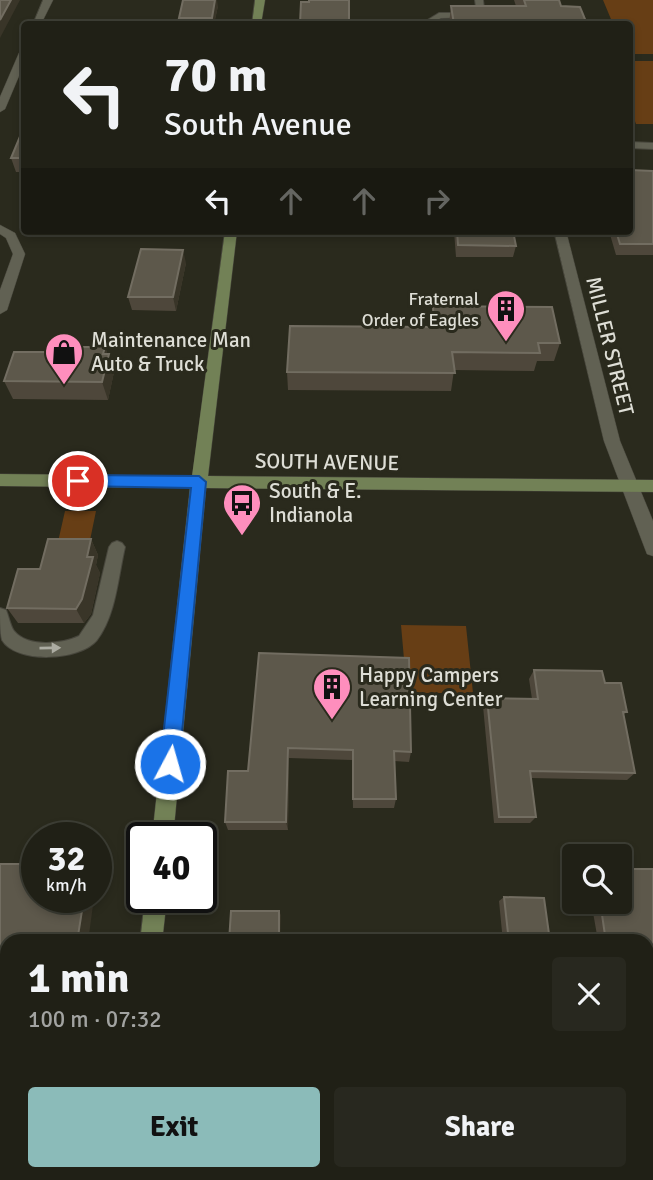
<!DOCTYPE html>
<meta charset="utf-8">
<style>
:root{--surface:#202016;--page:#28281f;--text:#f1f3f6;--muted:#a2a3a1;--line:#3d3e35;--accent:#8bbbb9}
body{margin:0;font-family:Signika,sans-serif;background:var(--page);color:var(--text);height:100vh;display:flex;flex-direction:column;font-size:26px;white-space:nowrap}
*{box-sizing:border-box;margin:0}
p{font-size:23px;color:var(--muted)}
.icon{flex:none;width:38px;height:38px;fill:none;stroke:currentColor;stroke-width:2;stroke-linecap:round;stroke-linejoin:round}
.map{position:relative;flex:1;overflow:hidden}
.details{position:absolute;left:0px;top:934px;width:654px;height:247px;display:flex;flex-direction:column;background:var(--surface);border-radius:21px 21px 0 0;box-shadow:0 4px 10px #0003,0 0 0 2px var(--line)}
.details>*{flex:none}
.guide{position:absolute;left:21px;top:21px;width:612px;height:214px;border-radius:7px;box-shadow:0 4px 10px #0003,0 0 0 2px var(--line);background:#202016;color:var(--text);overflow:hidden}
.fabs{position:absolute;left:562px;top:844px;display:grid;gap:14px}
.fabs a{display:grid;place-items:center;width:70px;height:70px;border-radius:7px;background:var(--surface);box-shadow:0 4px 10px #0003,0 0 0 2px var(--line);font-size:35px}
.speed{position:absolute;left:21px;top:822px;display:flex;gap:14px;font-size:35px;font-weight:700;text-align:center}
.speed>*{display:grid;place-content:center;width:91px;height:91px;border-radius:50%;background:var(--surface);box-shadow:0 4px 10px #0003,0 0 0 2px var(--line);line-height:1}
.speed small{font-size:18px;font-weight:400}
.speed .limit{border:4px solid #111;border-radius:10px;background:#fff;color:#111}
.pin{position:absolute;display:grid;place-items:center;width:60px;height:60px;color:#fff;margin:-30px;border:4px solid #fff;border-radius:50%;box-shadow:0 2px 7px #0007}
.me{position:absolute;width:77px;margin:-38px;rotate:6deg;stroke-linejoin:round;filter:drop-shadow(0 0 5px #0008)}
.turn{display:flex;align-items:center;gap:24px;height:147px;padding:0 28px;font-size:32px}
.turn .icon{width:91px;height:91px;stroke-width:2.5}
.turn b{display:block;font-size:49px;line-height:60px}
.lanes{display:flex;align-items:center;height:66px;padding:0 28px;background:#0003;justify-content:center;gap:35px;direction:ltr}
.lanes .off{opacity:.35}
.round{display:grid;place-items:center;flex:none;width:74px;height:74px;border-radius:7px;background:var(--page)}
.overview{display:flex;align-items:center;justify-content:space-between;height:119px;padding:0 28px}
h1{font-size:42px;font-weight:700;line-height:52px}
.cta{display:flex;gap:14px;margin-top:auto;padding:14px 28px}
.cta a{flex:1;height:80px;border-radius:7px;background:var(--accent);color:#111;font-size:28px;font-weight:700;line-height:80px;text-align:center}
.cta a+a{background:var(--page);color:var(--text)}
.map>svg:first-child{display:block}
.green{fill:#673e15}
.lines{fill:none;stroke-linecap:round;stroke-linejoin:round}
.lane-casing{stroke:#48473d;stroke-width:2}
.street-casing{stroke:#48473d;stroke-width:1}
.secondary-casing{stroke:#48473d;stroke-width:1}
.lane{fill:#616153;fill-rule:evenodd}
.street{fill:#616153;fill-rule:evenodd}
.secondary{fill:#728156;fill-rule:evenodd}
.wall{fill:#4e473b}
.shaded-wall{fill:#393528}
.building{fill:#5d584b;stroke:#726d61;stroke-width:2}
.oneway{fill:#acaca2}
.route{fill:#1a73e8;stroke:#114b97;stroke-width:2}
.labels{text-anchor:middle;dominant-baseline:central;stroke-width:6;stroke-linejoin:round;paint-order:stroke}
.far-poi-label{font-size:18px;fill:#deded6;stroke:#2a2a1d;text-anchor:end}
.poi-label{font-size:21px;fill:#deded6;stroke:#2a2a1d;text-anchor:start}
.street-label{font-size:21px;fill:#deded6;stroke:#2a2a1d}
</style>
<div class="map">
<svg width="653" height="1180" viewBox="0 0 653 1180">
<rect width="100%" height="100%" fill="#2a2a1d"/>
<!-- green -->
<path class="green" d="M603 0H653V54H630V24H613Z
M630 61H653V124H636L630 108Z
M65 511H96L87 555H55Z
M401 625 466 626 473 693H407Z"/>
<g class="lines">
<defs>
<path id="lane" d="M475 0H483L485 17 441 18 430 24H421L439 13H477Z
M630 142 653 143V149L630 148Z
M117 541 122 543 125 547C118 577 116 615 97 640 80 661 16 664 2 640 0 632 0 617 0 608L6 610C9 617 10 625 14 631 28 648 62 644 79 636L93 615 109 547 112 543Z"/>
<path id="street" d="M43 0H53L41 24H33Z
M24 50V64L5 109 0 112V97L19 53Z
M0 225 15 233 25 254 7 310 0 314V290L13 254 6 238 0 234Z
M554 231H566L620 441 653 521V556L647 554 604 441Z"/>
<path id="secondary" d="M255 0H265L261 24H252Z
M225 231H237L208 476 653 480V492L206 488 173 838H152L190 488 0 486V474L192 476Z
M145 898H167L162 942H140Z
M114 1174H140L139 1180H113Z"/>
</defs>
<!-- lane casing -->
<use href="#lane" class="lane-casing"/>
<!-- street casing -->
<use href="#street" class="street-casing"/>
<!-- secondary casing -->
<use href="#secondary" class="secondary-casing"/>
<!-- lane -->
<use href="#lane" class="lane"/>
<!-- street -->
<use href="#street" class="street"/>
<!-- secondary -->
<use href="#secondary" class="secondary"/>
</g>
<!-- wall -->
<path class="wall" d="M514 0H559L561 6 587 24H449L451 6H516Z
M218 6 214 24H179V18Z
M24 127V172H16L11 158Z
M653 171V255H616L609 231H630Z
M454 231H513L516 246 513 257H456Z
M186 263 176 311 132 310 128 297Z
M433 306 560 343 554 361H537L534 371 454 370 451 391 288 390 287 372 430 327Z
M105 347 114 372 108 400 13 399 4 381 52 352Z
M91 539 98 555 96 565 100 573 91 614 84 623H18L7 608 40 569Z
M259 653 411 752 409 762 394 761 396 799 394 808H353L352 760 289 758 288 830H228L225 822 248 771Z
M534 670 605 683 627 712 623 715 635 773 627 780 531 778 536 817 530 823H494L483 706 487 698 532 699 529 679Z
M620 869H653V1180H640L639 1174H648V942H503L499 901 504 897 544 898 549 934 597 935 591 901H620Z
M524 1174H574L575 1180H524Z"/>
<!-- shaded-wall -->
<path class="shaded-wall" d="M11 0H20L0 38V20Z
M215 0H217L218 6 214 24H212V18Z
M183 250 186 263 176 311 173 297Z
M105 347 114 372 108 400 102 382 103 354Z
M91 539 98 555 96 565 100 573 91 614 84 623 76 609Z
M288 748 289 758 288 830 286 822Z
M84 898H94L88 942H77Z
M279 911 281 915 280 942H279Z
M45 1174H57V1180H44Z"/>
<!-- building -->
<path class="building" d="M0 0H11L0 20Z
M183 0H215L212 18H179Z
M309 0H349V24H297H300L301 2H309Z
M524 0H559L561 6 580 7 587 24H454L451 6H526Z
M24 127V158H11Z
M630 170 653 171V244H620L616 231H630Z
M457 231H513L516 246 458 245Z
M141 249 183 250 173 297H128Z
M433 306 552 307 560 343H538L540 353 452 352 455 373 287 372 290 326 434 327Z
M53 347H105L103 354H109L102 382 4 381 14 352H52Z
M48 539H91L87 557H93L82 599 76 609 7 608 18 569H40Z
M259 653 409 658 411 752 394 751 396 799H353V750L288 748 286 822H225L228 771H248Z
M534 670 602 671 605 683H621L627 712H623L635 773 530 771 536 817H499L487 698 538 699Z
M0 864H37V898H84L77 942H7V1174H45L44 1180H0Z
M620 869H653V1180H650L648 1167V942H509L504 897 544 898 549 934 605 935 600 901H620Z
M231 911H279V942H229Z
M527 1174H574L575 1180H528Z"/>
<!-- one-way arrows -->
<defs><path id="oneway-solid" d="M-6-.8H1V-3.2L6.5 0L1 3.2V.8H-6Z" transform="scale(1.75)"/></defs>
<use class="oneway" href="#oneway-solid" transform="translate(50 648) rotate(-1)"/>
<!-- route -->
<path class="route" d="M78 475 199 476 206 482 179 764 176 771 170 773 163 771 160 764 191 488 78 486 71 481Z"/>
<!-- icons -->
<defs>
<symbol id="building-pin" viewBox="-11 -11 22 30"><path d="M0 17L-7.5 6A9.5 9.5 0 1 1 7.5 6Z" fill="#fe8ebd" stroke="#2a2a1d"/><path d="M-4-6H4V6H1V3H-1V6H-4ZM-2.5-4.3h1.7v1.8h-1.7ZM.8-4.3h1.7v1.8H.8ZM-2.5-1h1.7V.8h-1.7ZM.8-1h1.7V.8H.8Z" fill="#111"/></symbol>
<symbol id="shop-pin" viewBox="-11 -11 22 30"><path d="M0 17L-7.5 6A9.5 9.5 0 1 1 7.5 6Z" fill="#fe8ebd" stroke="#2a2a1d"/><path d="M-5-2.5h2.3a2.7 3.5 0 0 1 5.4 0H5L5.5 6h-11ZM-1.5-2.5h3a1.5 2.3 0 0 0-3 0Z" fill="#111"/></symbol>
<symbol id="bus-pin" viewBox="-11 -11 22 30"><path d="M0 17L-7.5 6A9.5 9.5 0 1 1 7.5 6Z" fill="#fe8ebd" stroke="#2a2a1d"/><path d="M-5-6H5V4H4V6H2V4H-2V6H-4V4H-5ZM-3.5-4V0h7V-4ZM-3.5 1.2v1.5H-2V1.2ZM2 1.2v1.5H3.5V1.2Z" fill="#111"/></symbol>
</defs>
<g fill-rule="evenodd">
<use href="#building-pin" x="484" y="287" width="44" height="60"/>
<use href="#shop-pin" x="42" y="330" width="44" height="60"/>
<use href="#bus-pin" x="220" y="481" width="44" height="60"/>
<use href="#building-pin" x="310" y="665" width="44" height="60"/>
</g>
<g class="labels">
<!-- far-poi labels -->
<g class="far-poi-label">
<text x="479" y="299">Fraternal<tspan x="479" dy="21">Order of Eagles</tspan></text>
</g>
<!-- poi labels -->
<g class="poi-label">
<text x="91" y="340">Maintenance Man<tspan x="91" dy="24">Auto &amp; Truck</tspan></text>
<text x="269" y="491">South &amp; E.<tspan x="269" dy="24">Indianola</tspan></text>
<text x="359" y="675">Happy Campers<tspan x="359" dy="24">Learning Center</tspan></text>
</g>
<!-- street labels -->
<g class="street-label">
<text transform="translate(610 346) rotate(76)">MILLER STREET</text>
<text transform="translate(327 462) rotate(1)">SOUTH AVENUE</text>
</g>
</g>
</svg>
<div class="fabs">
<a><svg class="icon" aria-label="search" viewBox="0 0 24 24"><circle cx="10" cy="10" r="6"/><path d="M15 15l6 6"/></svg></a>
</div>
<div class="speed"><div>32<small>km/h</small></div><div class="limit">40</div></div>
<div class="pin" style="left:78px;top:481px;background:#d93025"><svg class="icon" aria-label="arrive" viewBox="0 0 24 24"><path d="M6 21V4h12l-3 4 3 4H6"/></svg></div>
<svg class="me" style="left:170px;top:764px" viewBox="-20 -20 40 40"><circle r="17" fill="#1a73e8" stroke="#fff" stroke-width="3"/><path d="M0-11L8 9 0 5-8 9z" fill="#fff"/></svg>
<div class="guide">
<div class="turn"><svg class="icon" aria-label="left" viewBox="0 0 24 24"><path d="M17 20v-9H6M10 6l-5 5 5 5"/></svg><div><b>70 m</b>South Avenue</div></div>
<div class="lanes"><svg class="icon" aria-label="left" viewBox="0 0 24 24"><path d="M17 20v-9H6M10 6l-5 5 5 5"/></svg><svg class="icon off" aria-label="ahead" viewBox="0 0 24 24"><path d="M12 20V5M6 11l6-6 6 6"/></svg><svg class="icon off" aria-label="ahead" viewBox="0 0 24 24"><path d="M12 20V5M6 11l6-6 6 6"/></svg><svg class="icon off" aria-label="right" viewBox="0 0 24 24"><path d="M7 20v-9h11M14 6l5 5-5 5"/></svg></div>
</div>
<section class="details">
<div class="overview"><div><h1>1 min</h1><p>100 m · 07:32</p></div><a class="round"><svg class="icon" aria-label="close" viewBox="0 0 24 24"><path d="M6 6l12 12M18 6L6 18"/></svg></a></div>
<div class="cta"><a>Exit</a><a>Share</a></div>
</section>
</div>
